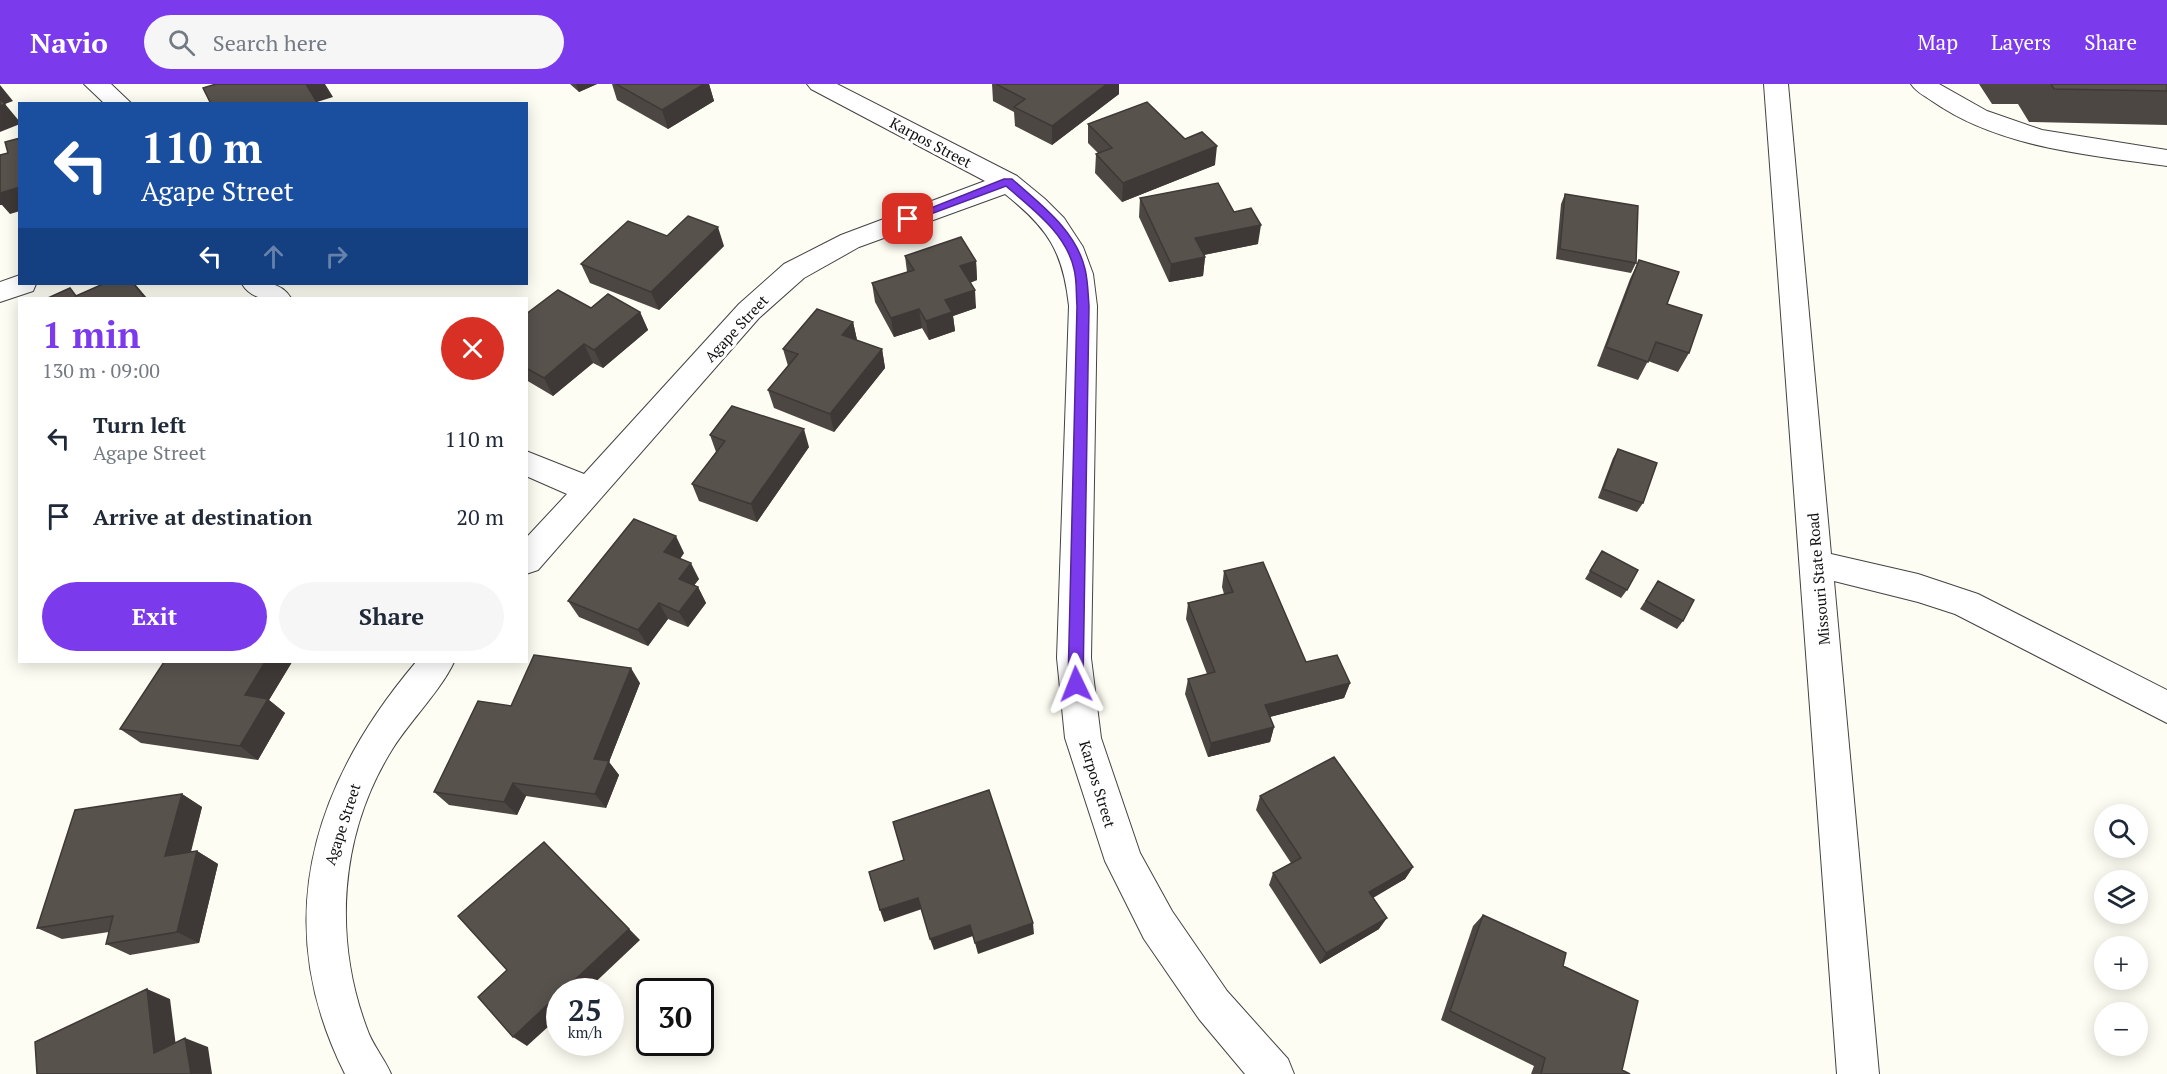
<!DOCTYPE html>
<meta charset="utf-8">
<style>
:root{--surface:#fff;--page:#f6f6f7;--text:#1f2937;--muted:#747a83;--accent:#7c3aed}
body{margin:0;font-family:"PT Serif",serif;background:var(--page);color:var(--text);height:100vh;display:flex;flex-direction:column;font-size:22px;white-space:nowrap}
*{box-sizing:border-box;margin:0}
p{font-size:20px;color:var(--muted)}
.icon{flex:none;width:33px;height:33px;fill:none;stroke:currentColor;stroke-width:2;stroke-linecap:round;stroke-linejoin:round}
.map{position:relative;flex:1;overflow:hidden}
.drawer{position:absolute;left:18px;top:213px;width:510px;height:366px;display:flex;flex-direction:column;background:var(--surface);border-radius:0px;box-shadow:0 3px 15px #0003}
.drawer>*{flex:none}
.banner{position:absolute;left:18px;top:18px;width:510px;height:183px;border-radius:0px;box-shadow:0 3px 15px #0003;background:#1a4fa0;color:#fff;overflow:hidden}
.buttons{position:absolute;left:2094px;top:720px;display:grid;gap:12px}
.buttons a{display:grid;place-items:center;width:54px;height:54px;border-radius:50%;background:var(--surface);box-shadow:0 3px 15px #0003;font-size:30px}
.speed{position:absolute;left:546px;top:894px;display:flex;gap:12px;font-size:30px;font-weight:700;text-align:center}
.speed>*{display:grid;place-content:center;width:78px;height:78px;border-radius:50%;background:var(--surface);box-shadow:0 3px 15px #0003;line-height:1}
.speed small{font-size:15px;font-weight:400}
.speed .limit{border:3px solid #111;border-radius:9px;background:#fff;color:#111}
.pin{position:absolute;display:grid;place-items:center;width:51px;height:51px;color:#fff;margin:-26px;border-radius:12px;box-shadow:0 3px 9px #0006}
.me{position:absolute;width:66px;margin:-33px;rotate:358deg;stroke-linejoin:round;filter:drop-shadow(0 0 4px #0008)}
.turn{display:flex;align-items:center;gap:21px;height:126px;padding:0 24px;font-size:27px}
.turn .icon{width:78px;height:78px;stroke-width:2.5}
.turn b{display:block;font-size:42px;line-height:51px}
.lanes{display:flex;align-items:center;height:57px;padding:0 24px;background:#0003;justify-content:center;gap:30px;direction:ltr}
.lanes .off{opacity:.35}
.round{display:grid;place-items:center;flex:none;width:63px;height:63px;border-radius:32px;background:var(--page)}
.overview{display:flex;align-items:center;justify-content:space-between;height:102px;padding:0 24px}
h1{font-size:36px;font-weight:600;line-height:45px;color:var(--accent)}
.cta{display:flex;gap:12px;margin-top:auto;padding:12px 24px}
.cta a{flex:1;height:69px;border-radius:36px;background:var(--accent);color:#fff;font-size:24px;font-weight:600;line-height:69px;text-align:center}
.cta a+a{background:var(--page);color:var(--text)}
ul{padding:0;list-style:none}
li{display:flex;align-items:center;gap:18px;height:78px;padding:0 24px}
li div{flex:1}
li b{display:block;font-size:22px}
li em{font-style:normal}
header{display:flex;align-items:center;gap:36px;box-sizing:border-box;height:84px;padding:0 30px;background:var(--accent);color:#fff}
header strong{font-size:28px}
nav{display:flex;gap:33px;margin-inline-start:auto;font-size:21px}
.search{width:420px;height:54px;background:var(--page);display:flex;align-items:center;gap:15px;box-sizing:border-box;padding:0 21px;border-radius:33px;color:var(--muted);font-size:22px}
.map>svg:first-child{display:block}
.lines{fill:none;stroke-linecap:round;stroke-linejoin:round}
.minor-casing{stroke:#434343;stroke-width:2}
.minor{fill:#fff;fill-rule:evenodd}
.wall{fill:#4c4742}
.shaded-wall{fill:#3e3936}
.building{fill:#58524d;stroke:#3e3936;stroke-width:1.5}
.route{fill:#7c3aed;stroke:#51269a;stroke-width:1.5}
.labels{text-anchor:middle;dominant-baseline:central;stroke-width:6;stroke-linejoin:round;paint-order:stroke}
.street-label{font-size:15px;fill:#101010;stroke:#fff}
</style>
<header>
<strong>Navio</strong>
<div class="search"><svg class="icon" aria-label="search" viewBox="0 0 24 24"><circle cx="10" cy="10" r="6"/><path d="M15 15l6 6"/></svg>Search here</div>
<nav><a>Map</a><a>Layers</a><a>Share</a></nav>
</header>
<div class="map">
<svg width="2167" height="990" viewBox="0 0 2167 990">
<rect width="100%" height="100%" fill="#fefdf3"/>
<g class="lines">
<defs>
<path id="minor" d="M84 0H111L132 20H105Z
M807 0H837L1017 92 1045 115 1064 134 1083 163 1093 190 1097 222 1091 574 1101 654 1140 769 1172 827 1227 907 1288 975 1294 990H1245L1199 935 1144 855 1105 777 1065 654 1057 574 1069 222C1063 167 1048 144 1005 110L859 163 804 194 759 234 538 486 526 490V454L567 410 526 392V367L584 390 739 220 784 180 841 151 985 97 811 5Z
M1764 0H1788L1831 470 1918 490 1978 510 2167 606V639L1955 530 1918 518 1834 497 1879 990H1837Z
M1911 0H1939L1987 27 2042 46 2167 66V82C2089 71 1999 64 1932 17 1925 12 1916 8 1911 0Z
M20 191V200H36L33 207 0 218V198Z
M242 200C260 198 280 196 291 214 273 216 253 218 242 200Z
M416 578H454C441 606 411 636 393 664 339 750 332 856 369 950 375 964 385 976 391 990H345C269 839 312 701 416 578Z"/>
</defs>
<!-- minor casing -->
<use href="#minor" class="minor-casing"/>
<!-- minor -->
<use href="#minor" class="minor"/>
</g>
<!-- wall -->
<path class="wall" d="M570 0H597L579 8Z
M612 0H709L714 17 668 45 617 16Z
M992 0H1119V10L1052 61 1015 42 1014 28 993 17Z
M1979 0H2167V41L2029 38 2018 20H1992Z
M1088 40 1185 55 1215 81 1122 118 1095 89 1096 70 1098 69 1088 59Z
M1565 110 1636 179 1631 189 1556 175 1561 120Z
M1140 114 1234 128 1258 160 1204 171 1205 173 1203 192 1169 198 1139 133Z
M724 162 659 226 590 199 581 180Z
M905 172 976 177 977 196 970 199 976 224 953 232 955 247 929 256 922 244 894 253 875 218 872 199 907 188Z
M1639 176 1667 220 1689 269 1678 288 1648 277 1638 296 1597 282 1630 195Z
M591 224 640 228 648 246 603 284 593 279 553 312 526 296V230Z
M853 238 857 256 882 265 885 284 834 348 774 324 768 306 788 282 783 265Z
M710 351 809 363 757 438 699 417 692 400 716 368Z
M1618 365 1643 419 1637 428 1598 414 1613 374Z
M1602 467 1627 506 1621 514 1585 495Z
M684 469 680 475 699 495 694 501 698 503 706 519 688 543 668 535 648 562 579 533 568 517Z
M1224 487 1306 578 1350 599 1344 614 1270 633 1274 643 1270 658 1208 673 1185 610 1188 595 1207 590 1186 535 1188 519 1224 510 1222 503Z
M1658 497 1683 537 1677 545 1640 525Z
M164 578H292L269 616 285 629 258 676 141 659 120 645Z
M640 599 609 678 619 691 606 724 526 712 517 731 449 721 434 708 511 622Z
M182 710 202 723 191 768 197 767 218 780 199 859 130 871 106 860 109 848 62 855 37 844Z
M1260 712 1413 783 1405 795 1373 813 1379 845 1320 880 1269 801 1273 789 1291 779 1256 726Z
M1483 831 1563 882 1622 986 1630 990H1531L1534 982 1441 936 1473 842Z"/>
<!-- shaded-wall -->
<path class="shaded-wall" d="M306 0H325L333 13 317 18 318 20Z
M576 0H597L579 8Z
M704 0H709L714 17 668 45 662 26Z
M1107 0H1119V10L1052 61V42Z
M0 1 13 17 5 20 20 38V40L0 48Z
M1217 62 1215 81 1122 118 1123 99Z
M20 103V127L10 130 2 121H0V109Z
M1261 141 1258 160 1193 173 1195 154Z
M718 143 724 162 659 226 651 208Z
M1205 173 1203 192 1169 198 1171 180Z
M976 177 977 196 962 201 960 182Z
M134 200H135L147 214H145Z
M975 206 976 224 953 232 955 247 929 256 926 237 945 216Z
M919 225 922 244 894 253 891 234Z
M640 228 648 246 603 284 594 266Z
M853 238 857 256 842 251Z
M584 260 593 279 553 312 544 294Z
M882 265 885 284 834 348 830 330Z
M804 345 809 363 757 438 751 420Z
M676 452 684 469 672 485 664 468Z
M691 479 699 495 687 511 679 495Z
M698 503 706 519 688 543 679 528Z
M659 519 668 535 648 562 638 546Z
M265 578H292L269 616 285 629 258 676 240 662 245 611Z
M631 584 640 599 609 678 619 691 606 724 595 710 594 675Z
M1350 599 1344 614 1261 635 1265 621Z
M1274 643 1270 658 1208 673 1211 659Z
M513 699 526 712 517 731 504 718Z
M182 710 202 723 186 785 165 772Z
M544 758 640 856 585 908H562Z
M197 767 218 780 199 859 177 848Z
M1413 783 1405 795 1363 820 1369 808Z
M918 814 922 825 884 838 880 826Z
M1387 834 1379 845 1320 880 1326 869Z
M1033 839 1034 850 978 870 975 859Z
M970 841 973 852 934 866 930 855Z
M147 905 170 915 178 978 154 969Z
M560 909V932L527 962 513 953Z
M185 954 208 963 212 990H191Z"/>
<!-- building -->
<path class="building" d="M216 0H306L318 20H211L203 4Z
M616 0H704L662 26Z
M996 0H1107L1052 42 1014 23 1025 15Z
M2051 0H2167V7L2054 5Z
M0 15 5 20 0 22Z
M1147 18 1185 55 1202 48 1217 62 1123 99 1096 70 1112 64 1088 40Z
M20 54V103L0 109V71L8 69 5 58Z
M1218 99 1234 128 1251 124 1261 141 1195 154 1205 173 1171 180 1140 114Z
M1565 110 1638 122 1636 179 1560 165Z
M688 132 718 143 651 208 581 180 628 137 667 152Z
M961 153 976 177 960 182 975 206 945 216 952 228 926 237 919 225 891 234 872 199 914 186 905 172Z
M1639 176 1679 188 1667 220 1702 231 1689 269 1656 258 1648 278 1606 263Z
M103 200H134L145 214H48L70 204 76 212Z
M558 206 591 224 608 210 640 228 594 266 584 260 544 294 526 284V230Z
M817 225 853 238 842 251 882 265 830 330 768 306 798 270 783 265Z
M732 322 804 345 751 420 692 400 725 357 710 351Z
M1618 365 1657 379 1643 419 1603 405Z
M634 435 676 452 664 468 691 479 679 495 698 503 679 528 659 519 638 546 568 517Z
M1602 467 1638 486 1627 506 1590 487Z
M1263 478 1306 578 1337 571 1350 599 1265 621 1274 643 1211 659 1188 595 1215 588 1188 519 1233 508 1224 487Z
M1658 497 1694 516 1683 537 1646 517Z
M534 571 631 584 594 675 609 677 595 710 513 699 504 718 434 708 478 617 511 622Z
M164 578H265L245 611 268 615 240 662 120 645Z
M1334 673 1413 783 1369 808 1387 834 1326 869 1273 789 1301 774 1260 712Z
M989 706 1033 839 975 859 970 841 930 855 918 814 880 826 869 788 904 776 893 738Z
M182 710 165 772 197 767 177 848 106 860 113 832 37 844 75 726Z
M544 758 629 845 562 908H560V909L513 953 478 913 507 886 458 832Z
M1483 831 1566 869 1563 882 1638 917 1622 986 1630 990H1541L1545 974 1450 927Z
M147 905 154 969 185 954 191 990H37L35 958Z"/>
<!-- route -->
<path class="route" d="M1004 95H1012C1040 120 1076 146 1085 185 1088 197 1088 210 1089 222L1083 600 1076 606 1068 600 1077 222C1076 210 1077 196 1074 185 1066 149 1032 125 1006 102L912 137 903 135Z"/>
<g class="labels">
<!-- street labels -->
<g class="street-label">
<text transform="translate(931 58) rotate(28)">Karpos Street</text>
<text transform="translate(736 244) rotate(-47)">Agape Street</text>
<text transform="translate(1818 495) rotate(-95)">Missouri State Road</text>
<text transform="translate(1098 700) rotate(73)">Karpos Street</text>
<text transform="translate(342 740) rotate(-72)">Agape Street</text>
</g>
</g>
</svg>
<div class="buttons">
<a><svg class="icon" aria-label="search" viewBox="0 0 24 24"><circle cx="10" cy="10" r="6"/><path d="M15 15l6 6"/></svg></a>
<a><svg class="icon" aria-label="layers" viewBox="0 0 24 24"><path d="M12 4l9 5-9 5-9-5zM3 14l9 5 9-5"/></svg></a>
<a>+</a>
<a>−</a>
</div>
<div class="speed"><div>25<small>km/h</small></div><div class="limit">30</div></div>
<div class="pin" style="left:908px;top:135px;background:#d93025"><svg class="icon" aria-label="arrive" viewBox="0 0 24 24"><path d="M6 21V4h12l-3 4 3 4H6"/></svg></div>
<svg class="me" style="left:1076px;top:600px" viewBox="-20 -20 40 40"><path d="M0-17L14 15 0 8-14 15z" fill="#7c3aed" stroke="#fff" stroke-width="4"/></svg>
<div class="banner">
<div class="turn"><svg class="icon" aria-label="left" viewBox="0 0 24 24"><path d="M17 20v-9H6M10 6l-5 5 5 5"/></svg><div><b>110 m</b>Agape Street</div></div>
<div class="lanes"><svg class="icon" aria-label="left" viewBox="0 0 24 24"><path d="M17 20v-9H6M10 6l-5 5 5 5"/></svg><svg class="icon off" aria-label="ahead" viewBox="0 0 24 24"><path d="M12 20V5M6 11l6-6 6 6"/></svg><svg class="icon off" aria-label="right" viewBox="0 0 24 24"><path d="M7 20v-9h11M14 6l5 5-5 5"/></svg></div>
</div>
<section class="drawer">
<div class="overview"><div><h1>1 min</h1><p>130 m · 09:00</p></div><a class="round" style="background:#d93025;color:#fff"><svg class="icon" aria-label="close" viewBox="0 0 24 24"><path d="M6 6l12 12M18 6L6 18"/></svg></a></div>
<ul>
<li><svg class="icon" aria-label="left" viewBox="0 0 24 24"><path d="M17 20v-9H6M10 6l-5 5 5 5"/></svg><div><b>Turn left</b><p>Agape Street</p></div><em>110 m</em></li>
<li><svg class="icon" aria-label="arrive" viewBox="0 0 24 24"><path d="M6 21V4h12l-3 4 3 4H6"/></svg><div><b>Arrive at destination</b></div><em>20 m</em></li>
</ul>
<div class="cta"><a>Exit</a><a>Share</a></div>
</section>
</div>
